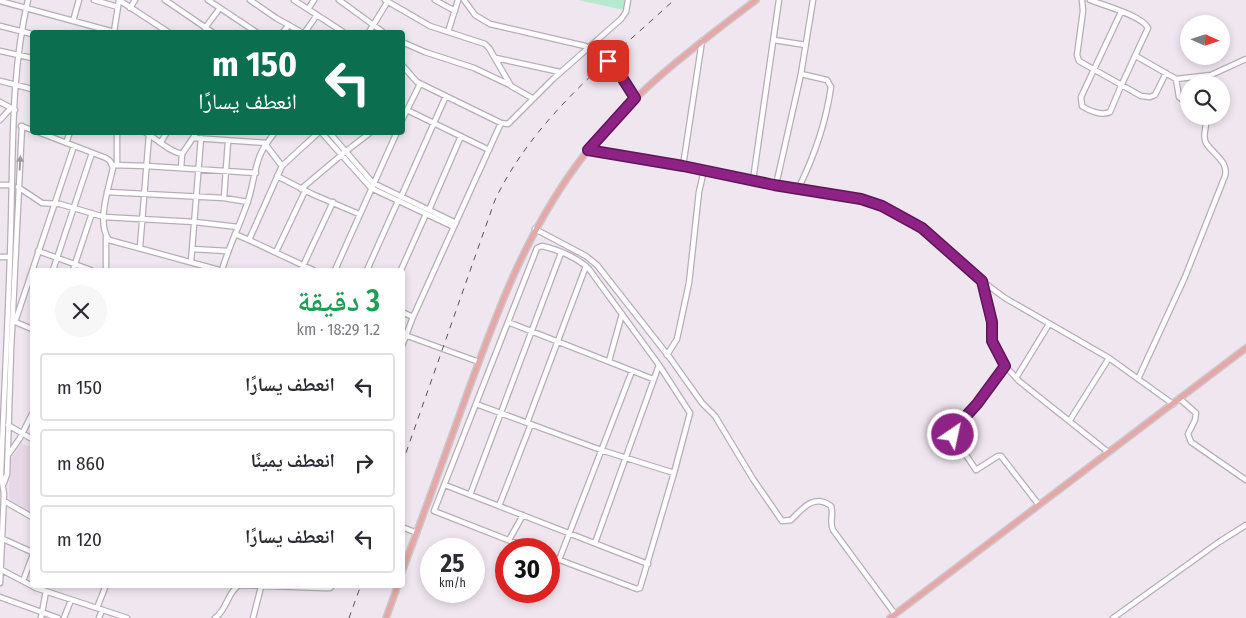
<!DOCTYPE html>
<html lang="ar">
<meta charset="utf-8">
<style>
:root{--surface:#fff;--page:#f7f7f7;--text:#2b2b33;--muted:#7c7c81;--line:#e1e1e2}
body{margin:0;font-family:"Fira Sans Condensed","Noto Naskh Arabic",sans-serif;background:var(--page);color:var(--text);direction:rtl;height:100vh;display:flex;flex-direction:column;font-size:19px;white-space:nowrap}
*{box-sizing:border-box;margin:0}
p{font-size:16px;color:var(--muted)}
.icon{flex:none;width:28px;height:28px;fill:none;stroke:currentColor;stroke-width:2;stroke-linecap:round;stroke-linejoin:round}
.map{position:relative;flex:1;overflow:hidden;direction:ltr}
.details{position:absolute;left:30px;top:268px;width:375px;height:320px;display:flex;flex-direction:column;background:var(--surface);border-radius:5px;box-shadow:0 2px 8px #0003;direction:rtl}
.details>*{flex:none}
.top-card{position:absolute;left:30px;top:30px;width:375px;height:105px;border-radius:5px;box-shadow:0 2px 8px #0003;direction:rtl;background:#0b6e4f;color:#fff;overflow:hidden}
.needle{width:32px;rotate:93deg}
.buttons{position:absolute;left:1180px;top:15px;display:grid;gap:10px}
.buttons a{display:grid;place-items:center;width:50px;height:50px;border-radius:50%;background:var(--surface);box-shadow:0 2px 8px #0003;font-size:25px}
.speed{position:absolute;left:420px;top:538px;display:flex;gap:10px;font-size:25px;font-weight:700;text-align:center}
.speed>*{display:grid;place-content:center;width:65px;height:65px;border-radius:50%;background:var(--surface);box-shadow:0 2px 8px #0003;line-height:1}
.speed small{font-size:12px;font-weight:400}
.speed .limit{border:8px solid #d22;background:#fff;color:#111}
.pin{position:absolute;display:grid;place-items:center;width:42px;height:42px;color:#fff;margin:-21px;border-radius:10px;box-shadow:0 2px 8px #0006}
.me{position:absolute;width:55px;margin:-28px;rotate:34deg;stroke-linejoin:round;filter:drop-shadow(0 0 4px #0008)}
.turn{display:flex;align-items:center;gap:18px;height:105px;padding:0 25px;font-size:22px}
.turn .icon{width:65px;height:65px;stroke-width:2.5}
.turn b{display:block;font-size:35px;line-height:42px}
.round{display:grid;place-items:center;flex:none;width:52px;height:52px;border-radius:26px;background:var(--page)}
.overview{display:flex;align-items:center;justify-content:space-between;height:85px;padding:0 25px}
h1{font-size:30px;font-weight:600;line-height:38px;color:#1e9e55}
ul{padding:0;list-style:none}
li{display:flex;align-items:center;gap:15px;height:68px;margin:0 10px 8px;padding:0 15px;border:2px solid var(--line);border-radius:5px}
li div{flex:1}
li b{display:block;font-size:19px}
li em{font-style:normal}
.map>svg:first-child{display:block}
.built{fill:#e7d8e8}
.green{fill:#b6eace}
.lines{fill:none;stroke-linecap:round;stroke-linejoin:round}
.minor-casing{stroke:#b6adb7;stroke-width:7}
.major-casing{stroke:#cac9ca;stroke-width:8}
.minor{stroke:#fff;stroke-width:4.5}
.major{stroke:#e6a7a8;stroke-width:5}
.rail{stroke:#565156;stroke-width:1;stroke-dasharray:6 6;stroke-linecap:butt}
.oneway{fill:#9c9b9c}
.route-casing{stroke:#5d1656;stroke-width:12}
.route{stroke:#8f2285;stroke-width:9}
</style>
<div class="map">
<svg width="1246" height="618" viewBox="0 0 1246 618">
<rect width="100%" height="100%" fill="#f0e6f0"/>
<!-- built -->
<path class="built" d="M23 444 32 447V513L9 499V462L20 445Z"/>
<!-- green -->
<path class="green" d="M578 0H626L624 10Z"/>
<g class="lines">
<defs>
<path id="minor" d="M94 0 118 7
M119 0 168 32
M165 0 212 32
M208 0 256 32
M250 0 276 18 301 32
M294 0 343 32
M339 0 383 32
M385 0 430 26 485 44 489 48 511 86 532 98
M435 0 455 11
M464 0 475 15 490 24 585 46C608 56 623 77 635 98
M1082 0 1083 11 1077 55 1079 61 1141 96 1150 97 1155 95 1166 73
M1090 0C1103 5 1143 16 1148 28L1121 86 1110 112C1102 116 1089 111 1082 106L1081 97 1121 12
M0 1 114 32
M130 8 135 0
M308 9 314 0
M73 21 79 0
M0 26 32 34
M205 28 220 8
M114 32 119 0
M283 32 289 25
M305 32 317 15
M369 32 388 1
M448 32 458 0
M774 40 806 45
M402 42 425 52 474 68 510 85
M0 51 32 58
M1136 56 1176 79 1211 75 1246 59
M496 58 560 72
M402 65 417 82 501 123 508 124 553 79 621 19 626 12 628 0
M1176 79 1179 97 1189 105
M0 81 32 89
M0 102 15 110
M407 110 489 150
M0 120 11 108
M402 120 420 84
M21 126 32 130
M38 132 106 158 110 161 113 168C109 187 96 223 109 240L219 270
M145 132C158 140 168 151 182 154
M321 132 371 188 454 227
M329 132 373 183 456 223
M194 138 267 143 275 132
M161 142 167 132
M66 143 70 132
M265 144 282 166
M588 150 683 166 773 185 861 199 882 206 922 228 982 281 1005 298 1109 358 1173 404
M117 164V132
M112 165 147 166 256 173
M683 166 702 41
M181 168 182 154 197 132
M277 176 312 194 359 214
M753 180 779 0
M0 185H12
M776 185 801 74 813 0
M18 187 42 203 60 204 104 217 195 222 238 227
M301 189 345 152 371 132
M798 189C814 157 826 122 831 87L827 80 801 74
M107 192 224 198 248 202
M401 197 446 96
M224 198 228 141
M429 210 461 136
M535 229 586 256 597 265 670 358 702 403 715 416 753 479 782 521 791 520C802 509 814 493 831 506 834 514 829 522 833 530L895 614
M235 234 249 240 282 166 319 132
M106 237V270
M249 240 313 270
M140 247 149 135
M192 249 227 251
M38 251 91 270
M276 252 305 191
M0 257H10
M191 262 201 138
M53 270 92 153
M73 270 92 213
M222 270C229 246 240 225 248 201 254 183 255 158 267 143
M301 270 333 202
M335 270 397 132
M367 270 398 201
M401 270 426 214
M982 281 992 322V334L994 346 1007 368 1019 381 1108 452
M402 312 413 317
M13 321 32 329
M15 322 74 146
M508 322 653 379
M402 334 479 362
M402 346 413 317 501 123
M667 355 677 339 689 283 699 192 704 170
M609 361 622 314
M1005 366 977 403 956 427 954 437 976 470 998 456H1001L1039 505
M1016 378 1049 324
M1138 379 1185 277 1225 176C1229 162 1213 154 1206 143 1201 134 1209 125 1205 116
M1180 399 1196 413 1195 420 1188 434 1191 442 1246 480
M476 404 601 450 674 473
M1070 420 1109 358
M527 423 586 266
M8 425 32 439
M8 455 20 438 32 414
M4 483 7 474 11 350 22 126
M445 485 648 564
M470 495 561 253
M4 501 32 517
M499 506 531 424
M402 527 417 533
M3 539 32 552
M509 540 523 515
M595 543 659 365
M531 549 434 511 537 248 542 246C557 249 578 258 589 269L659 365 690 413 674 473 640 588 637 589 549 556
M559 560 632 371
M0 569 36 588 127 618
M23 581 32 557
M0 583 4 494 1 474C4 390 9 307 11 223 13 149 11 72 28 0
M0 597 58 618
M97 608 106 585
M41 618 46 591
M64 618 71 600
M99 618 102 610
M215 618C227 610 227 593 239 585L324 588H330L333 585
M253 618 261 587
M1113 618 1219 542 1246 525"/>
<path id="major" d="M402 572C424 513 446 453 467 394 498 309 528 227 585 154 632 93 694 47 756 0
M386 618 398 585
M890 618 1246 348"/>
</defs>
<!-- minor casing -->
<use href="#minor" class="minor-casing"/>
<!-- major casing -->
<use href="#major" class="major-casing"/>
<!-- minor -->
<use href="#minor" class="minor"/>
<!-- major -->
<use href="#major" class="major"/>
<!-- rail -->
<path class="rail" d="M402 464 495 200C534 118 608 61 674 0
M349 618 361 585"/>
</g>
<!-- one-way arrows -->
<defs><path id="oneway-solid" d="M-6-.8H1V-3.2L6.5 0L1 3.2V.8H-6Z" transform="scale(1.25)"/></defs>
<use class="oneway" href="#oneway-solid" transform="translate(20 163) rotate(-87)"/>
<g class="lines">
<defs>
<path id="route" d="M608 61 623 79 635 98 588 150 683 166 774 185 861 199 882 206 922 228 982 281 992 322V341L1005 366 977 404 956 427 953 435"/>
</defs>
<!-- route casing -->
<use href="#route" class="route-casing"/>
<!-- route -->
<use href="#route" class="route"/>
</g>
</svg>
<div class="buttons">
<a><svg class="needle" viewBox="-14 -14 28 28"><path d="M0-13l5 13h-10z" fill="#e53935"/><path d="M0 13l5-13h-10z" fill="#7c7c81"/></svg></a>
<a><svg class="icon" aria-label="search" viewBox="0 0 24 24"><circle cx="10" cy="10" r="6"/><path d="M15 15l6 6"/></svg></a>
</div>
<div class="speed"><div>25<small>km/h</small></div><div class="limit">30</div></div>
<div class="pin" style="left:608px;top:61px;background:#d93025"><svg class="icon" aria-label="arrive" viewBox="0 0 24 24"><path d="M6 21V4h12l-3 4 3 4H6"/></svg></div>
<svg class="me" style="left:953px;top:435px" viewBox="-20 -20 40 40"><circle r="17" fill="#8f2285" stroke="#fff" stroke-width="3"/><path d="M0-11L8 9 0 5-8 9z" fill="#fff"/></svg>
<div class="top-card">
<div class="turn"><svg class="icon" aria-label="left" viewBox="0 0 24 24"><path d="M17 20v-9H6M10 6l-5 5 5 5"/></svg><div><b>150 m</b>انعطف يسارًا</div></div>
</div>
<section class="details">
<div class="overview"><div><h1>3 دقيقة</h1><p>1.2 km · 18:29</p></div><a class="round"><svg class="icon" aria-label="close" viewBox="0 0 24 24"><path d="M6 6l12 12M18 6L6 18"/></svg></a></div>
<ul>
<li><svg class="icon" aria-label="left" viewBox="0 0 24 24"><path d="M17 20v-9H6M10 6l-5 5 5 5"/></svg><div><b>انعطف يسارًا</b></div><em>150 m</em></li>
<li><svg class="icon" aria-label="right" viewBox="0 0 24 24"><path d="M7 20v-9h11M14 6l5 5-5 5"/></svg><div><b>انعطف يمينًا</b></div><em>860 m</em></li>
<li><svg class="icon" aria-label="left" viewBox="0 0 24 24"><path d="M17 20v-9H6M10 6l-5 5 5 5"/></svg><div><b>انعطف يسارًا</b></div><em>120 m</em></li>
</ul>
</section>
</div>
